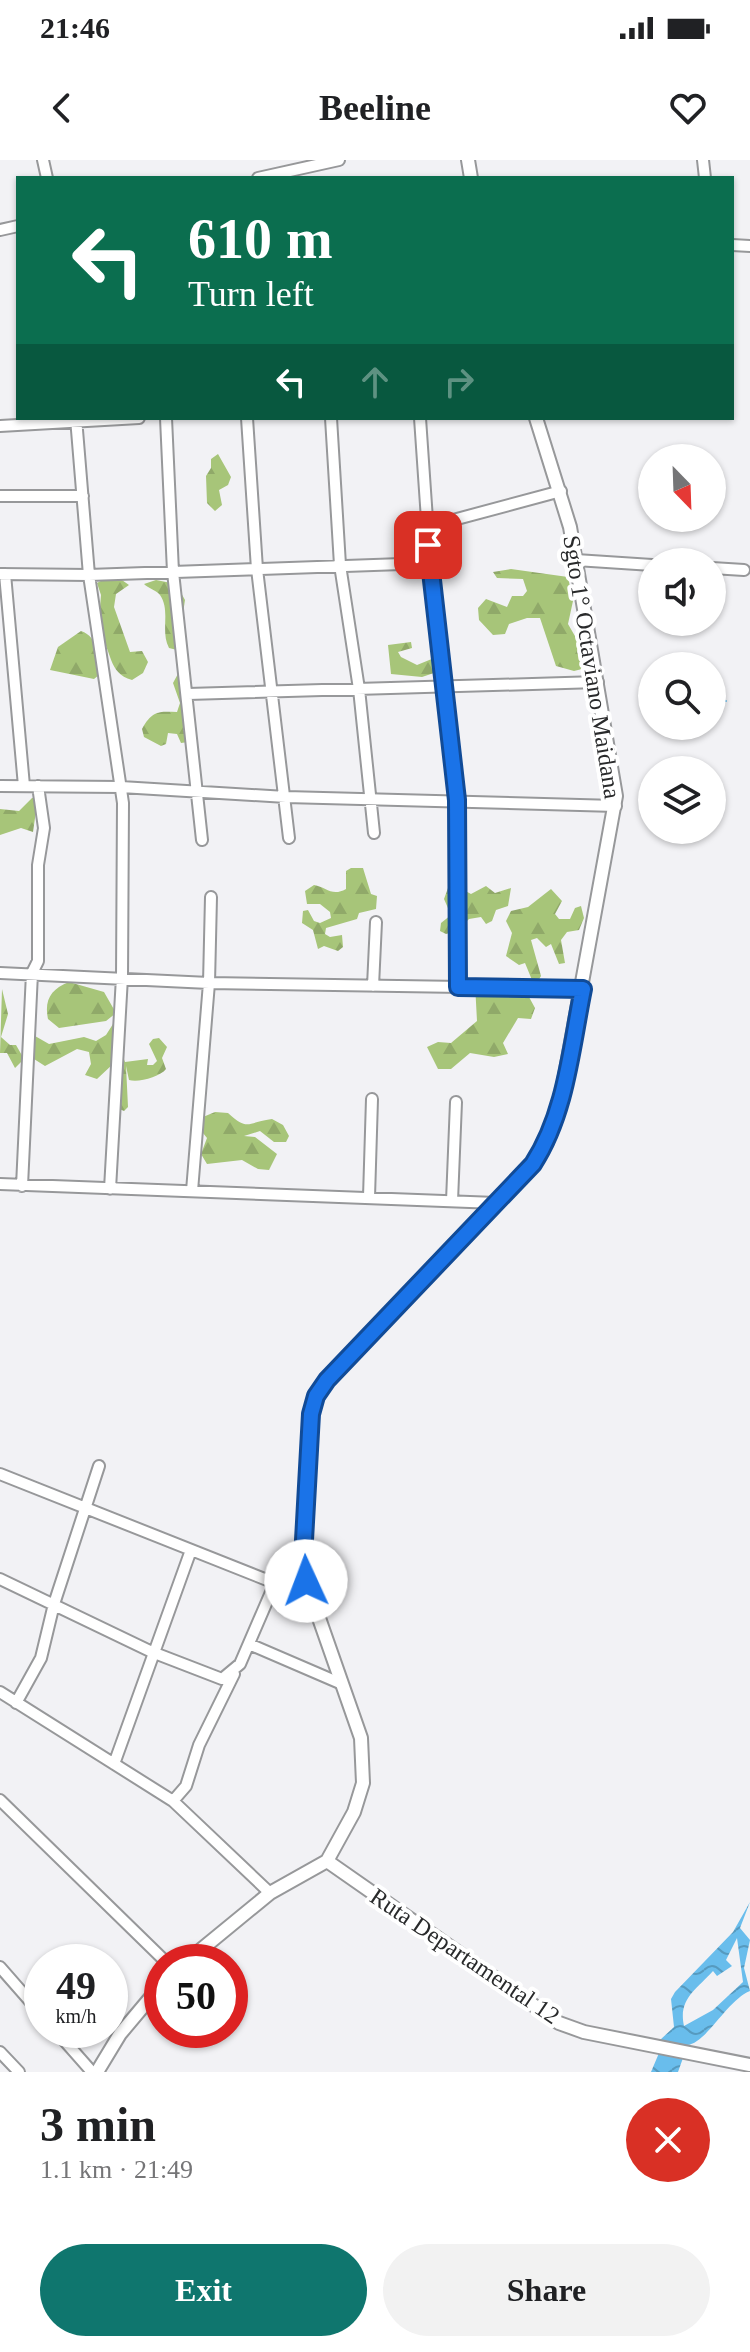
<!DOCTYPE html>
<meta charset="utf-8">
<style>
:root{--surface:#fff;--page:#f2f2f2;--text:#202124;--muted:#757577;--accent:#0f766e}
body{margin:0;font-family:Georgia,serif;background:var(--page);color:var(--text);height:100vh;display:flex;flex-direction:column;font-size:30px;white-space:nowrap}
*{box-sizing:border-box;margin:0}
p{font-size:26px;color:var(--muted)}
.icon{flex:none;width:44px;height:44px;fill:none;stroke:currentColor;stroke-width:2;stroke-linecap:round;stroke-linejoin:round}
.map{position:relative;height:1912px;overflow:hidden}
.drawer{display:flex;flex-direction:column;background:var(--surface);flex:1}
.drawer>*{flex:none}
.top-card{position:absolute;left:16px;top:16px;width:718px;height:244px;border-radius:0px;box-shadow:0 2px 6px #0004;background:#0b6e4f;color:#fff;overflow:hidden}
.needle{width:52px;rotate:157deg}
.tools{position:absolute;left:638px;top:284px;display:grid;gap:16px}
.tools a{display:grid;place-items:center;width:88px;height:88px;border-radius:50%;background:var(--surface);box-shadow:0 2px 6px #0004;font-size:40px}
.speed{position:absolute;left:24px;top:1784px;display:flex;gap:16px;font-size:40px;font-weight:700;text-align:center}
.speed>*{display:grid;place-content:center;width:104px;height:104px;border-radius:50%;background:var(--surface);box-shadow:0 2px 6px #0004;line-height:1}
.speed small{font-size:20px;font-weight:400}
.speed .limit{border:12px solid #d22;background:#fff;color:#111}
.pin{position:absolute;display:grid;place-items:center;width:68px;height:68px;color:#fff;margin:-34px;border-radius:16px;box-shadow:0 4px 12px #0006}
.me{position:absolute;width:88px;margin:-44px;rotate:358deg;stroke-linejoin:round;filter:drop-shadow(0 0 6px #0008)}
.turn{display:flex;align-items:center;gap:28px;height:168px;padding:0 40px;font-size:36px}
.turn .icon{width:104px;height:104px;stroke-width:2.5}
.turn b{display:block;font-size:56px;line-height:68px}
.lanes{display:flex;align-items:center;height:76px;padding:0 40px;background:#0003;justify-content:center;gap:40px;direction:ltr}
.lanes .off{opacity:.35}
.round{display:grid;place-items:center;flex:none;width:84px;height:84px;border-radius:42px;background:var(--page)}
.summary{display:flex;align-items:center;justify-content:space-between;height:136px;padding:0 40px}
h1{font-size:48px;font-weight:700;line-height:60px}
.button{display:flex;gap:16px;margin-top:auto;padding:16px 40px}
.button a{flex:1;height:92px;border-radius:48px;background:var(--accent);color:#fff;font-size:32px;font-weight:700;line-height:92px;text-align:center}
.button a+a{background:var(--page);color:var(--text)}
.status{display:flex;justify-content:space-between;align-items:center;height:56px;padding:0 40px;background:var(--surface);direction:ltr}
.status svg{height:22px;fill:currentColor}
header{display:flex;justify-content:space-between;align-items:center;height:104px;padding:0 40px;background:var(--surface);font-size:36px;font-weight:700}
.map>svg:first-child{display:block}
.forest{fill:url(#forest-firs)}
.water{fill:url(#water-waves);fill-rule:evenodd}
.lines{fill:none;stroke-linecap:round;stroke-linejoin:round}
.stream{stroke:#69bdec;stroke-width:2}
.minor-casing{stroke:#97989a;stroke-width:14}
.major-casing{stroke:#97989a;stroke-width:16}
.minor{stroke:#fff;stroke-width:10}
.major{stroke:#fff;stroke-width:12}
.route-casing{stroke:#114b97;stroke-width:20}
.route{stroke:#1a73e8;stroke-width:14}
.labels{text-anchor:middle;dominant-baseline:central;stroke-width:8;stroke-linejoin:round;paint-order:stroke}
.street-label{font-size:24px;fill:#292a2b;stroke:#fff}
</style>
<div class="status"><b>21:46</b><svg viewBox="0 0 49 12"><path d="M0 12V9h3v3zM5 12V6h3v6zM10 12V3h3v9zM15 12V0h3v12zM26 1h20v11H26zM47 4h2v5h-2z"/></svg></div>
<header><svg class="icon" aria-label="back" viewBox="0 0 24 24"><path d="M15 5l-7 7 7 7"/></svg>Beeline<svg class="icon" aria-label="heart" viewBox="0 0 24 24"><path d="M12 20l-8-8c-3-5 5-10 8-4 3-6 11-1 8 4z"/></svg></header>
<div class="map">
<svg width="750" height="1912" viewBox="0 0 750 1912">
<defs>
<pattern id="forest-firs" width="22" height="20" patternUnits="userSpaceOnUse" patternTransform="scale(2)"><rect width="22" height="20" fill="#a7c579"/><path d="M5 1l3.5 6h-7zM16 11l3.5 6h-7z" fill="#90a969"/></pattern>
<pattern id="water-waves" width="16" height="10" patternUnits="userSpaceOnUse" patternTransform="scale(2)"><rect width="16" height="10" fill="#69bdec"/><path d="M0 5q4-4 8 0t8 0" fill="none" stroke="#569abf"/></pattern>
</defs>
<rect width="100%" height="100%" fill="#f2f2f5"/>
<!-- forest -->
<path class="forest" d="M218 294 231 317 228 325 219 330 222 345 215 351 207 343 206 316 211 308V299Z
M511 409 568 417 573 441 568 464 583 490 586 508 574 511 556 506 540 458H527L509 464 505 474 493 475 479 460 478 448 486 439 507 447 512 436H523L527 431 523 419 497 418 493 412Z
M108 417 119 418 129 425 116 434 114 447 130 492 142 491 148 502 143 513 132 520C107 513 113 490 98 472L101 435 97 423Z
M156 420 176 424 185 440 177 490 169 488C160 471 171 451 160 435 156 430 148 428 144 424Z
M81 471C99 477 98 498 99 515L94 519 50 510 58 487Z
M411 482 412 488 398 492 401 497 417 505 439 496 434 513 422 517 391 514 388 485Z
M180 510 187 515 195 534 183 569 188 582 181 583 177 574 168 573 166 584 161 586 144 577 142 569C153 549 161 552 177 552L180 543 173 523Z
M38 637 33 672 21 668 0 675V649L19 651 32 638Z
M351 708H363L371 734 377 736 376 749 359 753 357 759 326 768 325 774 330 777 342 775 343 787 338 791 324 786 318 789 313 770 302 763 303 751 308 750 314 761 320 763 331 758 330 752 320 744H307L305 731 314 725C326 727 332 737 346 729V711Z
M486 726 495 733 511 728 508 746 496 750 492 761 486 764 481 757 469 759 465 763V769L446 774 440 771 441 763 451 755 444 739 448 728H460L471 734Z
M551 729 562 741 555 754 559 759H570L575 748 581 746 584 758 579 770 567 772 561 780 565 803 559 804 551 784 546 787 537 778 531 780 541 816 538 821 532 820 525 803 519 805 506 796 512 773 506 761 511 751 528 747Z
M69 822 104 832 116 853 106 861 59 868 48 859C44 840 51 829 69 822Z
M475 824 523 826 535 848 531 859 518 858 503 883 508 894 494 897 470 893 451 909H438L427 887 438 882 451 883 477 861Z
M2 829 8 854 1 877 10 885H16L24 899 15 908 7 893H0Z
M113 864V900L122 894 125 902 148 899 147 905H153L157 901 149 884 153 879 159 878 167 887 162 898 166 909C160 917 138 923 129 920L126 906 128 947 124 951 108 944 113 904 97 919 85 915 91 904 89 892 77 889 45 906 34 899 31 887 35 876 49 884 84 877 96 881 106 875Z
M215 952 228 953C249 972 247 962 272 959L283 965 289 976 286 982H274L260 971 244 976 255 977 277 994 269 1010 258 1009 242 1000 207 1004 201 994 207 978 199 968 203 957Z"/>
<!-- water -->
<path class="water" d="M750 1742 740 1768 750 1780 744 1808 750 1831C727 1840 706 1884 687 1885 679 1886 668 1882 660 1880L674 1867 671 1839 675 1832 733 1772ZM737 1778 743 1822 713 1850 684 1866C678 1839 696 1830 713 1811L717 1816 732 1806 726 1800Z
M659 1893 683 1898 678 1912H651Z"/>
<g class="lines">
<!-- stream -->
<path class="stream" d="M712 538 726 541"/>
<defs>
<path id="minor" d="M43 0 47 18
M703 0 705 18
M258 18 339 0
M0 70 18 66
M732 85 750 86
M76 258 89 415 123 643 122 817 110 1029
M166 258 173 412 202 680
M247 258 257 409 289 678
M331 258 340 405 359 529 374 673
M420 258 430 403 457 640 458 827
M0 266 139 258
M0 336H83
M427 367 561 331
M576 400 652 405
M712 408 744 410
M0 414 89 415 430 403
M5 414 24 626
M188 534 598 522
M0 626 121 627 286 637 616 646
M0 813 209 823 583 829
M373 826 376 762
M0 1024 496 1043
M22 1026 32 813 38 801V705L44 668 38 626
M192 1031 209 823 211 737
M369 1037 372 939
M452 1041 456 942
M0 1314 310 1437
M0 1419 152 1492 222 1519 240 1504 275 1423
M249 1484 342 1524
M0 1532 173 1641 270 1733
M16 1543 41 1498 54 1444 99 1306
M114 1604 191 1390
M0 1640 166 1802
M173 1641 186 1626 199 1585 234 1514
M0 1807 42 1855
M55 1870 92 1912
M0 1892 19 1912"/>
<path id="major" d="M468 0 471 18
M327 1701 559 1863 584 1872 750 1905
M186 1802 270 1733 327 1701 354 1652 363 1623 361 1578 306 1421 303 1398 311 1254 316 1236 327 1220 533 1004 547 982 562 932 616 636 570 367 536 258
M97 1912 120 1874 162 1824"/>
</defs>
<!-- minor casing -->
<use href="#minor" class="minor-casing"/>
<!-- major casing -->
<use href="#major" class="major-casing"/>
<!-- minor -->
<use href="#minor" class="minor"/>
<!-- major -->
<use href="#major" class="major"/>
</g>
<g class="lines">
<defs>
<path id="route" d="M306 1421 303 1398 311 1254 316 1236 327 1220 533 1004C566 953 571 888 583 829L458 827 457 640 428 385"/>
</defs>
<!-- route casing -->
<use href="#route" class="route-casing"/>
<!-- route -->
<use href="#route" class="route"/>
</g>
<g class="labels">
<!-- street labels -->
<g class="street-label">
<text transform="translate(592 507) rotate(81)">Sgto 1° Octaviano Maidana</text>
<text transform="translate(465 1796) rotate(34)">Ruta Departamental 12</text>
</g>
</g>
</svg>
<div class="tools">
<a><svg class="needle" viewBox="-14 -14 28 28"><path d="M0-13l5 13h-10z" fill="#e53935"/><path d="M0 13l5-13h-10z" fill="#757577"/></svg></a>
<a><svg class="icon" aria-label="sound" viewBox="0 0 24 24"><path d="M4 9h4l5-4v14l-5-4H4zM17 9q2 3 0 6"/></svg></a>
<a><svg class="icon" aria-label="search" viewBox="0 0 24 24"><circle cx="10" cy="10" r="6"/><path d="M15 15l6 6"/></svg></a>
<a><svg class="icon" aria-label="layers" viewBox="0 0 24 24"><path d="M12 4l9 5-9 5-9-5zM3 14l9 5 9-5"/></svg></a>
</div>
<div class="speed"><div>49<small>km/h</small></div><div class="limit">50</div></div>
<div class="pin" style="left:428px;top:385px;background:#d93025"><svg class="icon" aria-label="arrive" viewBox="0 0 24 24"><path d="M6 21V4h12l-3 4 3 4H6"/></svg></div>
<svg class="me" style="left:306px;top:1421px" viewBox="-20 -20 40 40"><circle r="19" fill="#fff"/><path d="M0-13L10 11 0 6-10 11z" fill="#1a73e8"/></svg>
<div class="top-card">
<div class="turn"><svg class="icon" aria-label="left" viewBox="0 0 24 24"><path d="M17 20v-9H6M10 6l-5 5 5 5"/></svg><div><b>610 m</b>Turn left</div></div>
<div class="lanes"><svg class="icon" aria-label="left" viewBox="0 0 24 24"><path d="M17 20v-9H6M10 6l-5 5 5 5"/></svg><svg class="icon off" aria-label="ahead" viewBox="0 0 24 24"><path d="M12 20V5M6 11l6-6 6 6"/></svg><svg class="icon off" aria-label="right" viewBox="0 0 24 24"><path d="M7 20v-9h11M14 6l5 5-5 5"/></svg></div>
</div>
</div>
<section class="drawer">
<div class="summary"><div><h1>3 min</h1><p>1.1 km · 21:49</p></div><a class="round" style="background:#d93025;color:#fff"><svg class="icon" aria-label="close" viewBox="0 0 24 24"><path d="M6 6l12 12M18 6L6 18"/></svg></a></div>
<div class="button"><a>Exit</a><a>Share</a></div>
</section>
